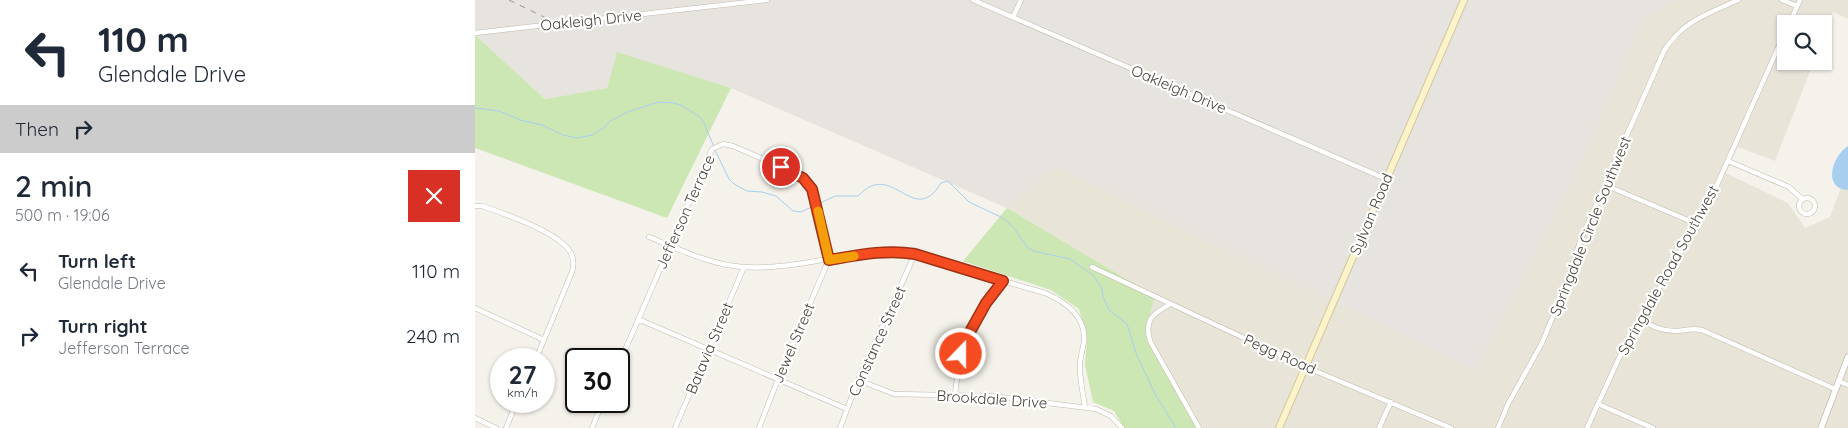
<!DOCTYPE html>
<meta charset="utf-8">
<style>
:root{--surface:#fff;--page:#f2f2f3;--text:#1f2937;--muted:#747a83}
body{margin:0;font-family:Quicksand,sans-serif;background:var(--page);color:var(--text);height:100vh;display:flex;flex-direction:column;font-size:19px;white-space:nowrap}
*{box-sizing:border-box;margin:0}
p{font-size:16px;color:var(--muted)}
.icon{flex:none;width:28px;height:28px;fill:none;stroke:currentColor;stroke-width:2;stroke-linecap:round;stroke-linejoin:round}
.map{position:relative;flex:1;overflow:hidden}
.sheet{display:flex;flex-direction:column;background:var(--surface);width:475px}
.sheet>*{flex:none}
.guide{background:#fff;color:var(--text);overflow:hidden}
.buttons{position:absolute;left:1302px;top:15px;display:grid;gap:10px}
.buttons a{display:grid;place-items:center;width:55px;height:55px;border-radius:0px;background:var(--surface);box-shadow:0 1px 4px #0004;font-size:25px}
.speed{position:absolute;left:15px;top:348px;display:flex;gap:10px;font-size:25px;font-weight:700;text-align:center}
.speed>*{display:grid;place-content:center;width:65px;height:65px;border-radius:50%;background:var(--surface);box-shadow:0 1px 4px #0004;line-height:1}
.speed small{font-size:12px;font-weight:400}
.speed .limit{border:2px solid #111;border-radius:8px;background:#fff;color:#111}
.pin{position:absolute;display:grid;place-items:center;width:42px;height:42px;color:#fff;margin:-21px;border:2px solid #fff;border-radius:50%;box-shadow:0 1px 5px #0007}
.me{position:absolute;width:55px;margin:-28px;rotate:22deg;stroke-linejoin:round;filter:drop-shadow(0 0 4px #0008)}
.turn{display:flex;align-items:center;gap:18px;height:105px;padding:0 15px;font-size:22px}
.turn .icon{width:65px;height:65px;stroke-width:2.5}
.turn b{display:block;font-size:35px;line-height:42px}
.then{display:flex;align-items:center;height:48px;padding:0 15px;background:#0003;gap:10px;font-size:19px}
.round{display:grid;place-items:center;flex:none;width:52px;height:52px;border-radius:0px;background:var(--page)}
.head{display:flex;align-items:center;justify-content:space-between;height:85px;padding:0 15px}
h1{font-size:30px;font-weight:600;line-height:38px}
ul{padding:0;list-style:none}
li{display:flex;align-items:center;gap:15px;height:65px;padding:0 15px}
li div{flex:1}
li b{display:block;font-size:19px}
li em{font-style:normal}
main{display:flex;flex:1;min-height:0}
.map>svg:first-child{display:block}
.residential{fill:#e8e4d8}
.industrial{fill:#e7e3de}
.green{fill:#cde7b4}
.water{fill:#a8ceef}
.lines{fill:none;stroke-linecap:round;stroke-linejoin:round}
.stream{stroke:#a8ceef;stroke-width:1}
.minor-casing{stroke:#c0baac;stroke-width:5.5}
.tertiary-casing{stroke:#c0baac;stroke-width:7}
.secondary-casing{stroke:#d3c79a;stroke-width:8}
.minor{stroke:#fff;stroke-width:4.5}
.tertiary{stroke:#fff;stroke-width:5.5}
.secondary{stroke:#fdf3cb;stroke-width:6}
.rail{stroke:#989898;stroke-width:1;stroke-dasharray:6 6;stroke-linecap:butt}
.route-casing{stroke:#9f3115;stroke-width:12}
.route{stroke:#f44b21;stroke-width:9}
.slow{stroke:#f59e0b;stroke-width:9}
.labels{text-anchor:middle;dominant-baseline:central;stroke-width:4.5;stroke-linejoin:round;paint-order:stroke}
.street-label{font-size:15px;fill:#484338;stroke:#fff}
</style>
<main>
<section class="sheet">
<div class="guide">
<div class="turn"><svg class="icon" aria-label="left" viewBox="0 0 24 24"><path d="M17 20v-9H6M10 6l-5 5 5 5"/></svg><div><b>110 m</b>Glendale Drive</div></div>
<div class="then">Then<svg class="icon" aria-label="right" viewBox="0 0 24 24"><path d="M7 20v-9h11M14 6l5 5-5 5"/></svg></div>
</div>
<div class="head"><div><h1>2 min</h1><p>500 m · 19:06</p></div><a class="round" style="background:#d93025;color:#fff"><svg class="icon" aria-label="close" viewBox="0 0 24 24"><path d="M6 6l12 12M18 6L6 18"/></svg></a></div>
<ul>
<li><svg class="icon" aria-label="left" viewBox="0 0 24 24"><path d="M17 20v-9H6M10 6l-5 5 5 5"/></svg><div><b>Turn left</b><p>Glendale Drive</p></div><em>110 m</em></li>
<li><svg class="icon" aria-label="right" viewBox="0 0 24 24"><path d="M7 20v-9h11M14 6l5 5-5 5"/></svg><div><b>Turn right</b><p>Jefferson Terrace</p></div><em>240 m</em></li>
</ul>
</section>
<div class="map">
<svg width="1373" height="428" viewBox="0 0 1373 428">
<rect width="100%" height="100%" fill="#f4f2ea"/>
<!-- residential -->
<path class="residential" d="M1201 0H1373V19L1358 12 1349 36V24H1311V61H1339L1300 161 1263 147 1251 173 1313 203 1330 228 1355 217 1373 169V428H724L669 332 680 296 532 208 580 166 1000 371 1097 184 1170 17Z"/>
<!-- industrial -->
<path class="industrial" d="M0 0H1201L1170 17 1097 184 1000 371 580 166 532 208 256 88 142 53 132 88 70 99 0 35Z"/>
<!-- green -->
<path class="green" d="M0 35 70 99 132 88 142 52 256 88 192 218 0 148Z
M532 208 680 296 670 332 724 428H649L639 411 618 402 610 365 612 337 604 309 576 290 488 261Z"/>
<!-- water -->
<path class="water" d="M1373 146V190C1347 189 1357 156 1373 146Z"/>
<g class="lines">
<!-- stream -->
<path class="stream" d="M0 108 24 111 45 120 67 125 88 135 102 138 117 135 130 127 135 121 155 111 184 102 199 103 206 105 225 117 229 123 239 147
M240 150 254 179 259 184 272 191 287 192 301 196 318 211 326 212 360 196H383C418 158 438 229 466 183L473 181 494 202 528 218 539 228 552 247 558 251 595 259 619 276 627 289 628 297 634 310 652 324 661 353 680 394 701 428"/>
<defs>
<path id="minor" d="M498 0 911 179
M1307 0 1322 6
M538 17 546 0
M1314 24 1325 0
M0 33 292 0
M1253 161 1314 187 1327 199
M1130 185 1222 224
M1324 206a8 8 0 1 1 16 0a8 8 0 1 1-16 0Z
M0 206H7C28 213 85 233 96 253 99 259 99 265 97 272L61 359
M174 237C204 249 235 265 268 267 322 271 375 249 428 252L570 293C591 302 611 316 609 341 608 350 604 359 605 368 605 381 608 394 610 407
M617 267 831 367 976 428
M695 304C678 314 669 319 675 341L724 428
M0 308 69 340
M163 319 372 409
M1165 319C1177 326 1188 332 1203 331 1211 330 1218 328 1227 330L1360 389
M144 364 237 149 248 144 258 146 322 174 333 182 340 195 354 259 303 379 284 428
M383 380 419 394 516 396 621 409 636 416 647 428
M1363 381 1373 385
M480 395C482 377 484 358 490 341 498 319 515 301 528 281
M1123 404 1178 428
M0 418 21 428
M31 428 42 401
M117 428 128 401
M200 428 269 267
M365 428 383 380 440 254
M904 428 916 402
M1023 428 1033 404 1067 343 1092 282 1106 239 1189 51C1207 21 1233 14 1263 0
M1112 428 1145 356 1237 196 1311 30"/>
<path id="tertiary" d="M1346 428 1373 357"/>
<path id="secondary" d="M804 428 989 0"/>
</defs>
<!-- minor casing -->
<use href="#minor" class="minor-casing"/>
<!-- tertiary casing -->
<use href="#tertiary" class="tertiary-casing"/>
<!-- secondary casing -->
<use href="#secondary" class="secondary-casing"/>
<!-- minor -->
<use href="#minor" class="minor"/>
<!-- tertiary -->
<use href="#tertiary" class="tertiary"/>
<!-- secondary -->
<use href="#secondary" class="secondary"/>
<!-- rail -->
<path class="rail" d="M34 0 71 18"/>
</g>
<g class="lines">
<defs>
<path id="route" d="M306 167 328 178 337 189 354 260C383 255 411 249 440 254L528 281 511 303 491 339 486 354"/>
</defs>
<!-- route casing -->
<use href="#route" class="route-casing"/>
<!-- route -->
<use href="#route" class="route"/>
<!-- slow -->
<path class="slow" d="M343 211 354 260 379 256"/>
</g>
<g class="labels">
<!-- street labels -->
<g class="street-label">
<text transform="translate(116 20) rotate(-6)">Oakleigh Drive</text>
<text transform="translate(704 89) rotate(23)">Oakleigh Drive</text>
<text transform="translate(210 212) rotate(-66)">Jefferson Terrace</text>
<text transform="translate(896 214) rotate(-67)">Sylvan Road</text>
<text transform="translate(1115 226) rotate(-68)">Springdale Circle Southwest</text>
<text transform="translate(1193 270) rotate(-61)">Springdale Road Southwest</text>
<text transform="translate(402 341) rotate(-66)">Constance Street</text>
<text transform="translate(318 343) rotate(-67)">Jewel Street</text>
<text transform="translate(234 348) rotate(-67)">Batavia Street</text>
<text transform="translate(805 354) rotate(24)">Pegg Road</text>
<text transform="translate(517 399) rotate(4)">Brookdale Drive</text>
</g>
</g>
</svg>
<div class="buttons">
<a><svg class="icon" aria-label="search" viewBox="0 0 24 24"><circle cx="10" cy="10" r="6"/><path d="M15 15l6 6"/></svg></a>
</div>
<div class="speed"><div>27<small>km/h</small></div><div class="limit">30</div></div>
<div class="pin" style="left:306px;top:167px;background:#d93025"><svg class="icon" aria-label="arrive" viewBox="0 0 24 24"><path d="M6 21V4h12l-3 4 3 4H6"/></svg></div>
<svg class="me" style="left:486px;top:354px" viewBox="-20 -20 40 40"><circle r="17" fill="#f44b21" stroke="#fff" stroke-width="3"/><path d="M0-11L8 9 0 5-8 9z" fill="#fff"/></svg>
</div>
</main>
